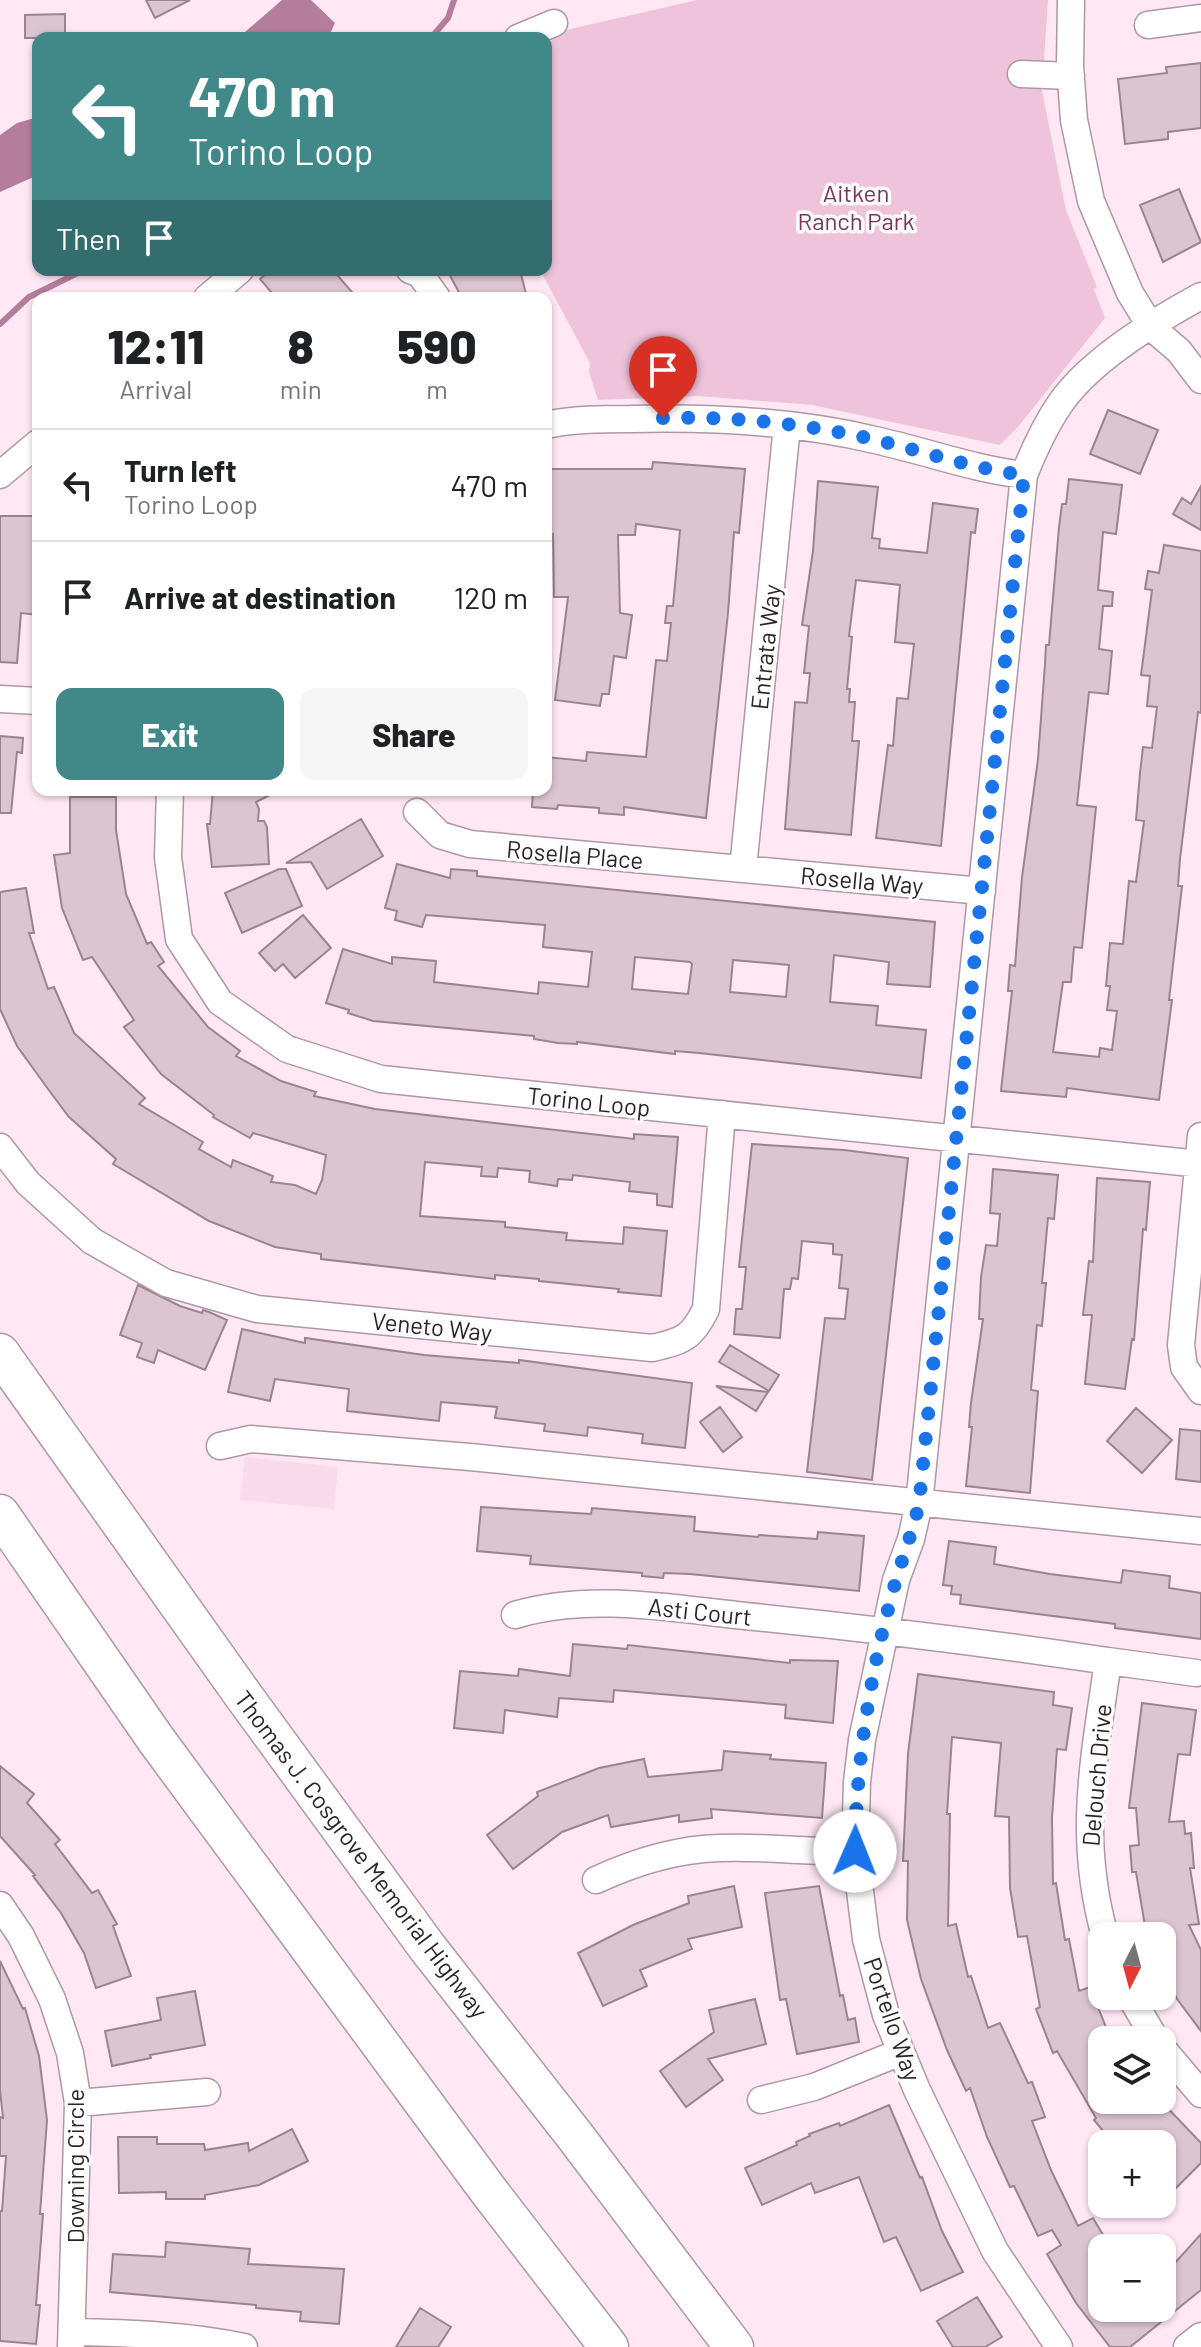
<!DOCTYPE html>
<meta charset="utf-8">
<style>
:root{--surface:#fff;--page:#f6f6f6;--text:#202124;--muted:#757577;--line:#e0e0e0;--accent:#418989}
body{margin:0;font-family:Barlow,sans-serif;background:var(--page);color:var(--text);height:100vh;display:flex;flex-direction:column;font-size:30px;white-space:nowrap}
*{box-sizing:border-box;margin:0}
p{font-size:26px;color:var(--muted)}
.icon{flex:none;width:44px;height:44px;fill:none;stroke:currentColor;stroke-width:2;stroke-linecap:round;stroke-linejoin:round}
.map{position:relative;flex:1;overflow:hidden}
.drawer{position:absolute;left:32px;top:292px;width:520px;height:504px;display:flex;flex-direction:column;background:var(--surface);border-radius:16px;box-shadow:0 2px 6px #0004}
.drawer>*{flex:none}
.top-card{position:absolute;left:32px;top:32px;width:520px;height:244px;border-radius:16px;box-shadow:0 2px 6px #0004;background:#418989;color:#fff;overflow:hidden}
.needle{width:52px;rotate:186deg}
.buttons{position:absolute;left:1088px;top:1922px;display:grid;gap:16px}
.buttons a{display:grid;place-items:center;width:88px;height:88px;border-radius:16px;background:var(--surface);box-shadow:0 2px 6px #0004;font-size:40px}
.pin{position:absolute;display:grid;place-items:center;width:68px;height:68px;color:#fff;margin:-82px -34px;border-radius:50% 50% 50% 0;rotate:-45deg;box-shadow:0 0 8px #0007}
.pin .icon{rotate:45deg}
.me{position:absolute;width:88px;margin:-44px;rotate:1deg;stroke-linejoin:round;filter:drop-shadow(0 0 6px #0008)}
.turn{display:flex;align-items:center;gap:28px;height:168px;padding:0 24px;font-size:36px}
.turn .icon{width:104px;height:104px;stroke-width:2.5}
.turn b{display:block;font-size:56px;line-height:68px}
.then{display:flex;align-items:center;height:76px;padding:0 24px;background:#0003;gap:16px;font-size:30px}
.eta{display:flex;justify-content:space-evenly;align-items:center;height:136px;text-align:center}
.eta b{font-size:48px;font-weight:800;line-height:56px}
.primary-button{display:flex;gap:16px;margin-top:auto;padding:16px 24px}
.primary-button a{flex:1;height:92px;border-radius:16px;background:var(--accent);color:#fff;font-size:32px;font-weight:800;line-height:92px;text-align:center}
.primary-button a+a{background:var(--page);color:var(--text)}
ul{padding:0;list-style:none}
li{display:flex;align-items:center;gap:24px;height:112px;padding:0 24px;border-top:2px solid var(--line)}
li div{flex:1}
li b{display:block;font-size:30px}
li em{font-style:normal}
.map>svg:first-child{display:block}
.built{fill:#fadbeb}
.green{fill:#efc4db}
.water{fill:#b57d9c}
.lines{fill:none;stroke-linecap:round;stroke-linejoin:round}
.stream{stroke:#b57d9c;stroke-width:6}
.building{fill:#dbc5d0;stroke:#99848f;stroke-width:2;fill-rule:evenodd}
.minor-casing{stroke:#ad98a3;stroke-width:29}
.highway-casing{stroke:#ad98a3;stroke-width:41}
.minor{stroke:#fff;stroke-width:26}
.highway{stroke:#fff;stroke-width:38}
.route{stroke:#1a73e8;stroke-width:14;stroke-dasharray:0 25.2}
.labels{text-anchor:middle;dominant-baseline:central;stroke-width:7;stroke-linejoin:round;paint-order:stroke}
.park-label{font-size:24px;fill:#7a355f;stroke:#fdfdfd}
.street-label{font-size:24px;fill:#2c2328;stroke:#fdfdfd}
</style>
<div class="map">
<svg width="1201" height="2347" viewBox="0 0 1201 2347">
<rect width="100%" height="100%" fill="#ffe8f4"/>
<!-- built -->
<path class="built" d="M245 1457 338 1467 334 1509 240 1500Z"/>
<!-- green -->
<path class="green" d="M697 0H1048L1042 91 1066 210 1097 287 1094 289 1105 318 1018 427 1000 445 812 405 698 396 598 400 589 372 590 363 540 270H546V45L566 30Z"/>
<!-- water -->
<path class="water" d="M282 0H311L335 23 328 38H238Z
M38 117V175L0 192V135L17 123Z"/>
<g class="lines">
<!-- stream -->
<path class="stream" d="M431 38 448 18 454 0
M0 324 29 297 84 270"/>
</g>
<!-- building -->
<path class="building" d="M146 0H190L155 18Z
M65 14V38H25V15Z
M1201 63V128L1168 132V139L1125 144 1118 79 1167 73 1166 67Z
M1179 189 1201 242 1163 262 1140 205Z
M271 270H333L357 298H276L260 279Z
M447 270H520L527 298H462Z
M1108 410 1158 430 1140 474 1090 454Z
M653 462 745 469 739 533 734 532 728 613 706 818 624 807V815L599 813V808L558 805 557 809 532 807 533 790H546V757L586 761 587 752 646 757 656 660 667 661 671 623H665L667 606H673L680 530 636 524 635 535H618L620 613 632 615 626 658 614 656 609 694H602L600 706 555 700 568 597H554L553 534 546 533V469H652Z
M1069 479 1122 485 1116 534 1103 532 1098 590 1113 592 1112 606H1103L1099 649 1112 651 1108 694 1089 692 1077 805 1096 807 1082 948 1074 947 1071 982H1063L1053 1052 1099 1057 1100 1048 1112 1050 1117 1011 1107 1010 1110 986H1106L1110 943 1123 944 1129 881 1136 882 1144 821 1136 820 1140 773 1143 747 1152 748 1157 707 1147 706 1150 676 1141 675 1152 590 1145 589 1148 571 1159 573 1164 545 1201 551V713L1198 712 1180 859 1178 886H1182L1169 1000H1172L1159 1100 1067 1088 1066 1097 1001 1091 1012 991H1008L1010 965 1015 966 1022 877 1038 759 1045 664 1046 645H1049L1059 527 1062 504H1066Z
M818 481 878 487 872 538 880 539 879 548 927 553 933 503 978 509 975 533 971 532 941 846 876 838 888 745 893 746 897 698 908 699 914 644 895 642 900 585 856 580 849 636 852 637 847 689H850L849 702H855L852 741H859L851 835 785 829 795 702 807 703 810 673H804L809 626 802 625 813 551Z
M1201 486V530L1173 514 1182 498 1191 504Z
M0 516H38V615L21 613 17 663 0 662Z
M0 736 23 738 22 753 17 752 11 813H0Z
M213 790H280L256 802 259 809 258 821H264L267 827 269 864 212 867 207 824H210Z
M70 797H116V830L126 894 147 944 151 942 164 962 158 966 208 1027 240 1051 236 1056 281 1081 316 1092 314 1096 375 1109 634 1139V1134L678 1137 672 1207 657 1205V1194L629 1191 630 1182 573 1175 572 1180 558 1179 557 1186 529 1182 530 1171 498 1168 497 1177 481 1176 482 1167 425 1162 420 1216 505 1222V1227L567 1233 566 1240 623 1244 624 1227 667 1231 661 1296 618 1292 619 1289 539 1281V1279L495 1275V1279L321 1259V1254L275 1247 209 1221 113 1164 116 1159 69 1117 48 1089 17 1046 0 1009V892L26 888 34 933H29L48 989 54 987 74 1033 145 1098 139 1104 203 1142 199 1149 231 1167 233 1160 273 1176 271 1182 295 1185 316 1194 322 1180 326 1155 253 1133 250 1138 213 1117 214 1115 161 1074 124 1027 134 1020 92 957 83 960 62 908 54 855 70 853Z
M361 819 383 856 327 889 311 862 286 863Z
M397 864 450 878 451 869 477 871V876L935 922 930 987 887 984 889 962 834 955 830 1002 878 1006 876 1025 926 1030 921 1078 699 1053 675 1051V1054L577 1042V1044L558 1043 534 1039V1036L373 1021 348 1013 349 1010 326 1003 343 949 392 964V957L436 961 434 982 538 994 539 982 588 987 592 952 543 947 545 925 426 915 422 927 395 920 397 911 385 908ZM635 957 690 962 692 964 688 994 632 989ZM733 960 789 965 786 997 730 992Z
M279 869H286L302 906 242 933 225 893Z
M303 915 331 948 295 978 283 964 275 971 259 953Z
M752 1144 844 1150 908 1158 872 1480 807 1472 825 1318 845 1319 848 1289 839 1288 842 1255 833 1254V1244L802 1241 798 1279 792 1278 790 1289H784L780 1338 734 1334 736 1309H742L746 1267H739Z
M993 1169 1058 1175 1054 1219 1048 1218 1042 1283H1046L1042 1326 1037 1325 1031 1390 1038 1391 1030 1493 966 1486 972 1427H969L971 1403 983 1319H979L981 1277 986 1245 997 1246 1000 1214 990 1213Z
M1097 1178 1150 1182 1146 1230 1143 1229 1134 1340 1132 1339 1125 1389 1085 1384 1092 1315H1083L1089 1261 1093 1262Z
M138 1285 180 1306 202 1313 203 1310 209 1312 227 1320 205 1370 158 1350 154 1363 137 1357 142 1343 120 1335Z
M242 1329 305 1343V1338L424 1355 519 1363V1360L692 1383 685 1448 642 1443 643 1434 588 1427 587 1436 544 1431 545 1424 495 1418 497 1407 441 1402 439 1421 347 1411 349 1389 275 1379 270 1401 228 1392Z
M730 1345 779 1375 769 1391 719 1362Z
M716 1386 768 1392 756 1411Z
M720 1407 742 1437 723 1452 700 1422Z
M1136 1408 1172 1440 1142 1473 1107 1441Z
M1180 1429 1201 1431V1482L1176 1479Z
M481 1507 591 1514 592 1508 695 1517 694 1531 758 1537 759 1535 817 1539 818 1532 864 1536 859 1591 690 1574 664 1573 663 1578 642 1576V1573L530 1564 531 1556 477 1551Z
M949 1541 996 1547 994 1564 1050 1574 1121 1583 1123 1570 1170 1576 1169 1588 1201 1593V1639L1115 1628V1624L960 1604 961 1595 951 1594 952 1586 943 1585Z
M573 1644 627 1649 628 1645 790 1663V1660L838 1661 833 1723 785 1718 786 1705 614 1690 613 1702 559 1698 557 1717 505 1710 503 1733 454 1728 460 1671 518 1676 519 1669 570 1676Z
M918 1674 1054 1692 1053 1705 1072 1708 1066 1750 1057 1749 1052 1818 1053 1884 1056 1883 1065 1940 1069 1939 1079 1991 1090 1987 1111 2040H1102V2100H1160L1201 2143V2163L1170 2194 1162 2186V2144H1114L1094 2120 1096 2118 1057 2051 1053 2053 1036 2009 1040 2007 1027 1936 1018 1937 1010 1888 1009 1817 995 1816 1001 1743 952 1737 947 1814H950L948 1926 956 1924 968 1977 971 1976 988 2028 1000 2023 1028 2083 1032 2082 1045 2117 1032 2121 1051 2170 1078 2226 1093 2218 1111 2248H1102V2308H1162V2248L1174 2264 1201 2234V2290L1130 2347H1110L1076 2303 1047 2254 1061 2245 1052 2230 1038 2236 1014 2186 1010 2187 987 2137 970 2088 966 2091 947 2050 921 1979 907 1920 908 1861H903L908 1754Z
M1142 1703 1196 1710 1190 1755 1178 1754 1169 1822 1184 1821 1185 1834 1191 1833 1194 1868H1190L1199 1924 1189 1925 1201 1950V2031L1177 1999 1162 1968V1930L1146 1932 1136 1872H1132L1130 1846 1139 1845 1136 1808H1129Z
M724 1751 771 1755 770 1759 826 1763 822 1818 711 1809 712 1818 679 1822V1815L611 1827 608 1815 562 1832 513 1869 487 1835 538 1796 537 1792 599 1768 644 1759 648 1777 722 1770Z
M0 1766 34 1794 27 1803 60 1840 55 1844 92 1893 98 1890 117 1924 113 1926 131 1976 96 1988 84 1953 61 1913 33 1876 35 1875 0 1836Z
M734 1886 742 1927 688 1939 692 1949 640 1970 647 1986 603 2006 578 1953 633 1925 689 1903 688 1896Z
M819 1886 840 1996 843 1995 848 2020 855 2018 859 2042 797 2054 786 1999 780 2000 765 1893Z
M0 1961 23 2009 25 2008 39 2056 47 2120 40 2214H43L36 2305H40L36 2344 0 2341V2211H2L6 2156H0V2117L3 2118 0 2090Z
M195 1991 205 2045 150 2055 151 2058 112 2066 105 2031 161 2020 157 1998Z
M755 1999 766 2044 708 2059 723 2080 686 2107 660 2071 714 2032 709 2010Z
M889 2105 920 2178 922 2177 942 2231 963 2272 921 2291 896 2237 884 2242 859 2177 815 2193 811 2183 762 2205 745 2168 797 2145 796 2142 810 2136 809 2134 839 2123 840 2126Z
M292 2129 308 2161 259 2185 205 2195V2199H166V2192L119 2193 118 2137H157V2144H204L205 2150 248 2143 249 2151Z
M166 2242 250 2249 248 2264 344 2269 339 2324 300 2321 301 2312 256 2308V2305L110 2292 113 2254 165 2257Z
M977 2297 1002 2337 985 2347H953L937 2321Z
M420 2308 451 2327 438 2347H396Z"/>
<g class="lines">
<defs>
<path id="minor" d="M1071 0 1070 66 1074 120 1091 201 1130 293 1151 327 1179 351 1201 380
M1148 25 1201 18
M518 38 554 23
M1021 74 1071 76
M410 270 420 274 437 298
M207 298 240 270
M546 425C574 419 602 419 631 419 713 417 796 421 875 440 925 451 973 469 1024 475
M0 475 38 443
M0 699 38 701
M170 790 168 857 179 939 220 1002 287 1049 381 1079 1201 1164
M417 812 440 835 470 844 982 891
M743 869 787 425
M1201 1136 1181 1345 1184 1367 1201 1391
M0 1147 28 1183 92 1241 166 1283 257 1309 652 1348C683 1341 692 1338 706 1309L722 1114
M220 1446 251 1439 470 1457 1201 1531
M515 1615C589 1593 669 1608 745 1616 866 1628 987 1643 1108 1661 1094 1760 1077 1836 1105 1936
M1108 1661 1196 1673
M596 1880C635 1862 678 1849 720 1848 766 1846 810 1853 855 1851
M0 1905 21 1936 52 1999 70 2053 78 2103 71 2347
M1130 1996 1156 2040
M1162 2048 1201 2094
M761 2100 814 2087 901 2052
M78 2103 207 2092
M72 2332C129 2333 187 2335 244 2347
M1059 2347 995 2251 917 2090 886 2015 866 1939 855 1851 857 1782 862 1740 896 1580 911 1539 919 1504 1024 475C1034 450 1044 427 1060 404 1090 360 1155 321 1201 296
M1187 2347 1201 2336"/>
<path id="highway" d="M0 1353 243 1695 427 1947 575 2136 734 2347
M0 1514 157 1741 488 2190 609 2347"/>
</defs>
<!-- minor casing -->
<use href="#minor" class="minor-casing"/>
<!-- highway casing -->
<use href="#highway" class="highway-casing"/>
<!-- minor -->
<use href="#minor" class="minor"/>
<!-- highway -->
<use href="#highway" class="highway"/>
</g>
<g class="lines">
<!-- route -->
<path class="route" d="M663 418C733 416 808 424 876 440 926 452 974 469 1024 475L919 1504C913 1530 904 1554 896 1580 871 1668 856 1760 855 1851"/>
</g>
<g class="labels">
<!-- park labels -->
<g class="park-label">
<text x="856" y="192">Aitken<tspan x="856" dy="28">Ranch Park</tspan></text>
</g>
<!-- street labels -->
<g class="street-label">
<text transform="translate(765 647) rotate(-84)">Entrata Way</text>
<text transform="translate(575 854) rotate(5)">Rosella Place</text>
<text transform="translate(862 880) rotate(5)">Rosella Way</text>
<text transform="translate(589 1101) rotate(6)">Torino Loop</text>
<text transform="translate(432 1326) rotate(6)">Veneto Way</text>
<text transform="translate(700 1611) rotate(6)">Asti Court</text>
<text transform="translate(1096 1775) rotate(-85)">Delouch Drive</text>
<text transform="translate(362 1854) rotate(53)">Thomas J. Cosgrove Memorial Highway</text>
<text transform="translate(893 2019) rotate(71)">Portello Way</text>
<text transform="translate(74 2166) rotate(-90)">Downing Circle</text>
</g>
</g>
</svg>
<div class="buttons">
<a><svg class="needle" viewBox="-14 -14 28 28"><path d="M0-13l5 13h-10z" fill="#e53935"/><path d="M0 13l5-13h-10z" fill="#757577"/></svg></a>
<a><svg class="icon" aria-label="layers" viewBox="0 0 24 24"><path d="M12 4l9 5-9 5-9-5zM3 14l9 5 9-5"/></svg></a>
<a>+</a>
<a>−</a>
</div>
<div class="pin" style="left:663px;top:418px;background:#d93025"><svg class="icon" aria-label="arrive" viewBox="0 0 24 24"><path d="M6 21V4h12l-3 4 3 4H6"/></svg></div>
<svg class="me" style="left:855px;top:1851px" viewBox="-20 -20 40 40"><circle r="19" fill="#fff"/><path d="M0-13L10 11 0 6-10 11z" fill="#1a73e8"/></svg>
<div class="top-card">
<div class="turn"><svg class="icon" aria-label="left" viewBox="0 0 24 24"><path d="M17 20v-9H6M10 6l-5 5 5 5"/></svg><div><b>470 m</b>Torino Loop</div></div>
<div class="then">Then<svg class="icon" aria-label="arrive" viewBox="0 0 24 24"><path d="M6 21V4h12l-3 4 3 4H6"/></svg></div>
</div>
<section class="drawer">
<div class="eta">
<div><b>12:11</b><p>Arrival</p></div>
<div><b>8</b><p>min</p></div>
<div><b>590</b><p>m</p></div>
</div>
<ul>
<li><svg class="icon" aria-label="left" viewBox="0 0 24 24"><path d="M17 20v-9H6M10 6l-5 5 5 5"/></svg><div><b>Turn left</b><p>Torino Loop</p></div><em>470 m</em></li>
<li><svg class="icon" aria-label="arrive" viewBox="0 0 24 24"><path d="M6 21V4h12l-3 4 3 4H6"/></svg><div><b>Arrive at destination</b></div><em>120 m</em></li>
</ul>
<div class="primary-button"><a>Exit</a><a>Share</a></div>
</section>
</div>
